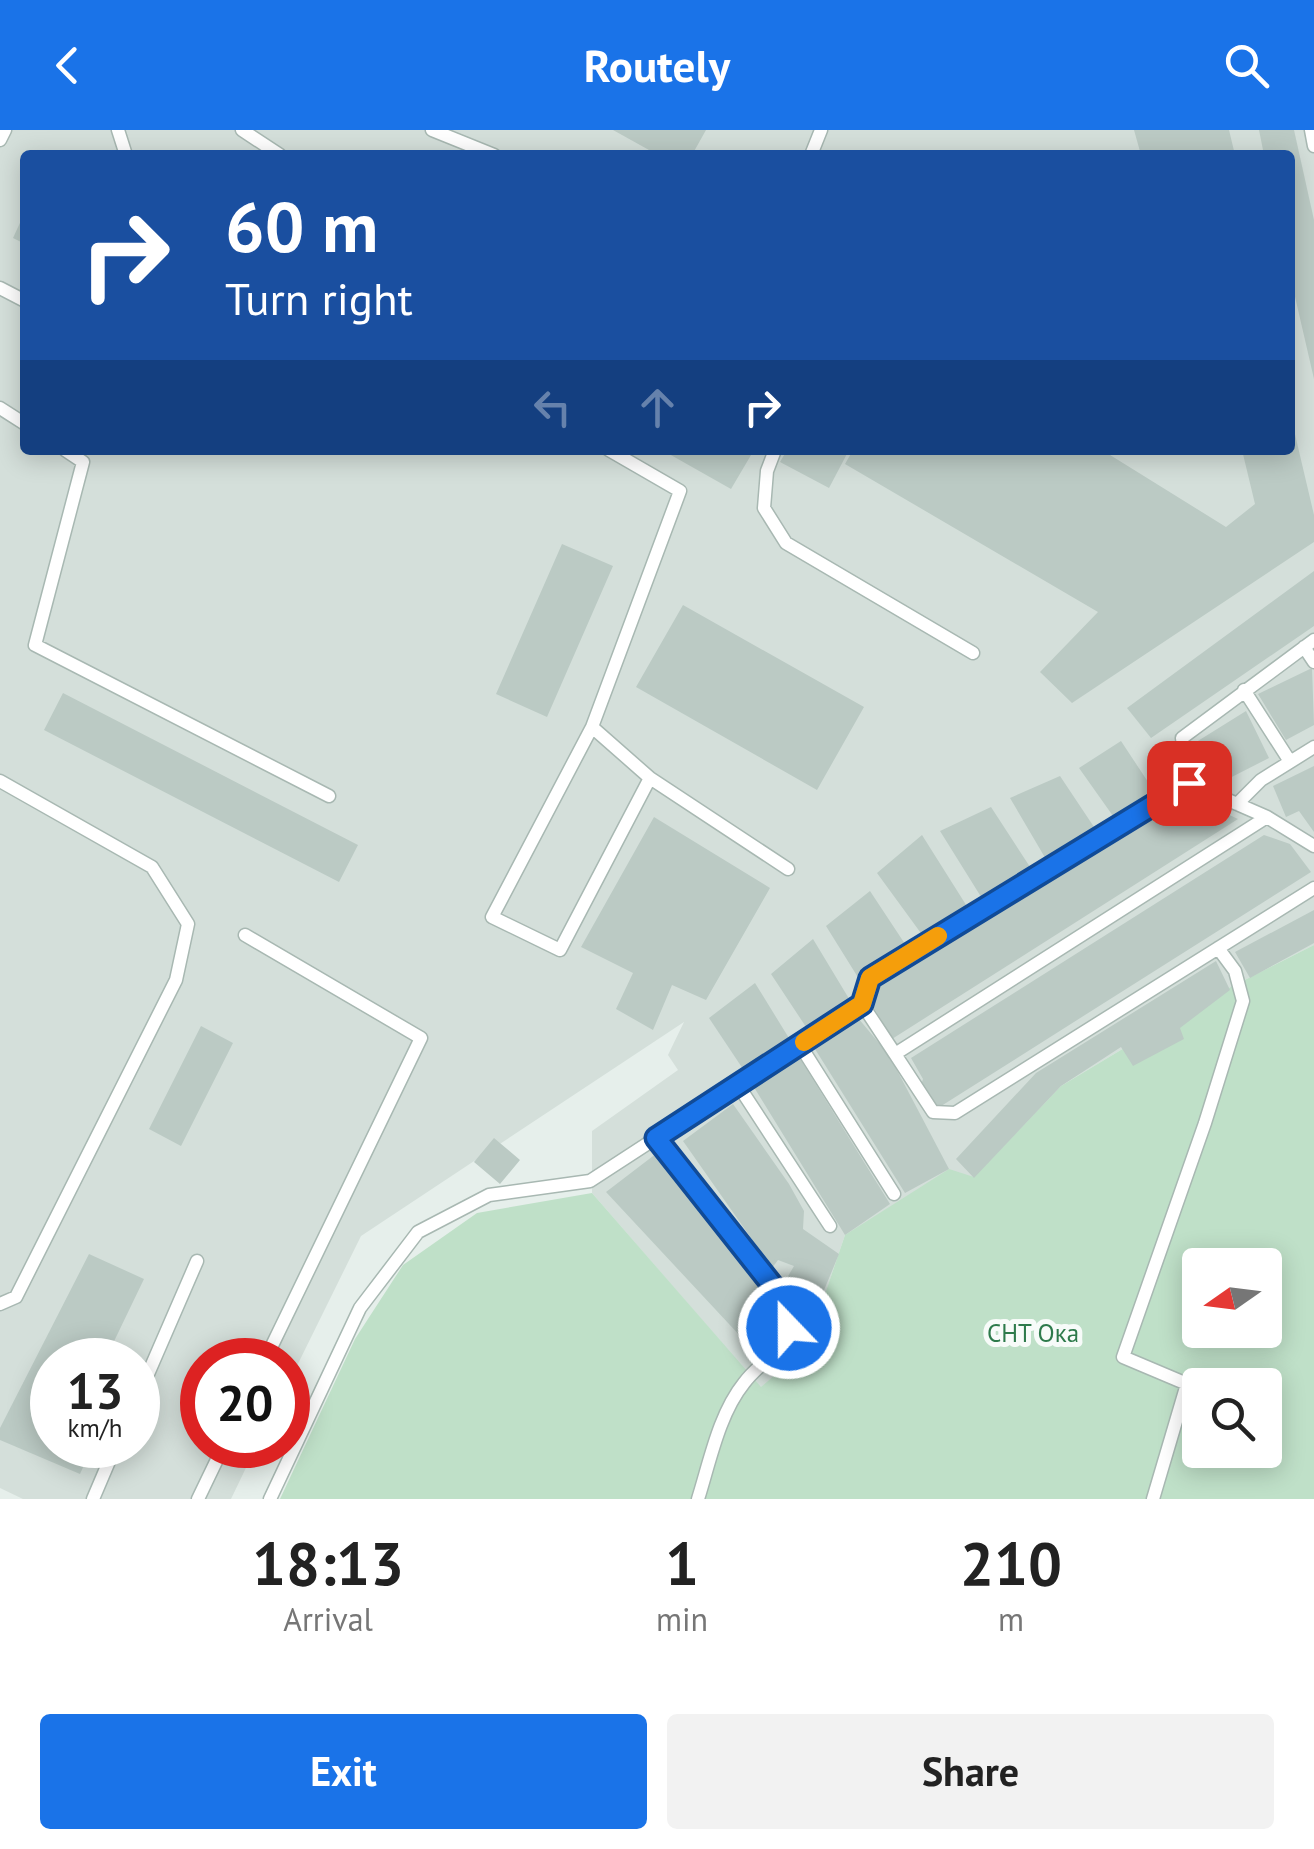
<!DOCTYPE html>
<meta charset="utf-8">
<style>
:root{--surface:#fff;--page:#f2f2f2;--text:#222;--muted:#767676;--accent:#1a73e8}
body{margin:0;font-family:"PT Sans",sans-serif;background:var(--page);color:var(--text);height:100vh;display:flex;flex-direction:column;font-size:38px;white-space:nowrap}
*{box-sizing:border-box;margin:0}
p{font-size:32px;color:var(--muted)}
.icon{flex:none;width:55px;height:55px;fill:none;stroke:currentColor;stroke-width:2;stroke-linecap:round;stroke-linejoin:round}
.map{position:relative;height:1369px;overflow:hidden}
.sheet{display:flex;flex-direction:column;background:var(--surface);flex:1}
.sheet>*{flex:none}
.guide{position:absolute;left:20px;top:20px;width:1275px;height:305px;border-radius:10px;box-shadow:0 5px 25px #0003;background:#1a4fa0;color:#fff;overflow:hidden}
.needle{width:65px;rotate:256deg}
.buttons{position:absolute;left:1182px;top:1118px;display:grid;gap:20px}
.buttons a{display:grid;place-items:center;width:100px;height:100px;border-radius:10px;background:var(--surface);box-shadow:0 5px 25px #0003;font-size:50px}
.speed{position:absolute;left:30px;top:1208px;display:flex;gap:20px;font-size:50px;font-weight:700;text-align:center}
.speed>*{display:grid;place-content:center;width:130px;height:130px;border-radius:50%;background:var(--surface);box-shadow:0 5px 25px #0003;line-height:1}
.speed small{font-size:25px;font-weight:400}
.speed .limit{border:15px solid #d22;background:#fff;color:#111}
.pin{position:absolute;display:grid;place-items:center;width:85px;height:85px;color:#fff;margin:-42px;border-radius:20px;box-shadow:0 5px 15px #0006}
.me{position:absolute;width:110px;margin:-55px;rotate:338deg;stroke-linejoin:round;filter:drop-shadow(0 0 8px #0008)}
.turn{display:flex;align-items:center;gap:35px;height:210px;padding:0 40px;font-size:45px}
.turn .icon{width:130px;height:130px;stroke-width:2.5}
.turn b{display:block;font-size:70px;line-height:85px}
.lanes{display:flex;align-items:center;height:95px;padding:0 40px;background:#0003;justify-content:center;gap:50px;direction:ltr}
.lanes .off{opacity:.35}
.eta{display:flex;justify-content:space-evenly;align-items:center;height:170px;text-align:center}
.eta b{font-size:60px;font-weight:800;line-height:70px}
.cta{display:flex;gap:20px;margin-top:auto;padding:20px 40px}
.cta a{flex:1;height:115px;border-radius:10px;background:var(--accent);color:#fff;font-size:40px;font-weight:800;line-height:115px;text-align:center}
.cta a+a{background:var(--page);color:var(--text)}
header{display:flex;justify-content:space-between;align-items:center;height:130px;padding:0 40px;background:var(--accent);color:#fff;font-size:45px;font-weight:800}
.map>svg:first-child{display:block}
.built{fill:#d4dfda;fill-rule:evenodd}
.green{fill:#bfe0c8;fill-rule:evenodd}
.building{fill:#bbcac4}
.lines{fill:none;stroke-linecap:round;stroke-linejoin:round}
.service-casing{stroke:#a8b8b2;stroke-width:15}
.service{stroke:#fff;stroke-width:12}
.route-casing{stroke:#114b97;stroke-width:25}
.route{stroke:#1a73e8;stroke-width:18}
.slow{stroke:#f59e0b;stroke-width:18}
.labels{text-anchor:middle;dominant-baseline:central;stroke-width:10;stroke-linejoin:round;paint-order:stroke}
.park-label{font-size:25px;fill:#2d7a4b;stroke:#f7fbf9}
</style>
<header><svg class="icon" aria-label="back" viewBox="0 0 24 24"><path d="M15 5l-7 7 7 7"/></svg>Routely<svg class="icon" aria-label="search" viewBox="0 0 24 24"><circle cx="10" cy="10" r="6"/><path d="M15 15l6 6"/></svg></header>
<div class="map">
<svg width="1314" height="1369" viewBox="0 0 1314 1369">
<rect width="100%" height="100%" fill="#e6efeb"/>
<!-- built -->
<path class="built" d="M0 0H1314V815L1199 873 1061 956 974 1048 845 1105 807 1218 761 1258 592 1063V1001L678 940 668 925 684 892 361 1106 288 1254V1230H202V1315H257L231 1369H23L0 1358ZM25 25H1290V320H25ZM52 1230H138V1315H52Z"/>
<!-- green -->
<path class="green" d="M1314 815V1369H280L355 1209 403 1135 477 1083 592 1063 761 1257 807 1217 845 1105 949 1039 974 1047 1061 956 1199 873ZM1200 1135H1265V1200H1200ZM1200 1255H1265V1320H1200Z"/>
<!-- building -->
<path class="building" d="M613 0H706L692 25H658Z
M1134 0H1229L1235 25H1141Z
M1259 0H1294L1314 90V249L1290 145V25H1264Z
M25 82V114L13 108Z
M1290 283 1314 385V412L1072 573 1040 542 1098 482 845 334 853 320H1102L1226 397 1255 374 1242 320H1290Z
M662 320H754L731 359Z
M787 320H849L829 358 780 332Z
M562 414 613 436 547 587 496 564Z
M1314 441V496L1151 608 1127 578Z
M683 475 864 577 817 660 636 557Z
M1312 538 1314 595 1286 610 1258 564Z
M63 563 358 715 339 752 44 600Z
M1246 581 1269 628 1218 654 1193 614Z
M1121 611 1154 661 1113 686 1079 638Z
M1314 636V702L1299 681 1286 687 1273 656Z
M1060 646 1096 700 1047 731 1010 668Z
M1189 666 1238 689 892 909 871 873 882 853Z
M991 677 1032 740 983 770 940 701Z
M654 687 770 758 706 870 672 855 653 900 616 879 633 843 581 817Z
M922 705 968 778 923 806 877 743Z
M1264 705 1290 714 1311 742 938 978 920 959 923 949 911 928Z
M870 761 907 817 859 849 826 796Z
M1314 780V813L1250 848 1235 822Z
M813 809 851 872 808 900 771 844Z
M1216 831 1230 860 1180 898 1184 909 1133 936 1121 917 1061 956 974 1048 956 1029 1036 943Z
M755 853 792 913 745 942 709 888Z
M858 888 889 925 949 1039 905 1063 815 919Z
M201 896 233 913 181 1016 149 999Z
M799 927 890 1074 845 1105 752 954Z
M733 974 789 1054 804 1081 803 1099 839 1124 822 1165 787 1148 794 1136 778 1130 772 1138 683 1011Z
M494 1008 520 1030 500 1054 474 1032Z
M657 1023 781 1180 776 1207 756 1223 606 1062Z
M89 1124 144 1149 105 1230H52V1315H93L80 1344 0 1310V1298Z
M1197 1157 1200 1158V1200H1221L1217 1214 1183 1203Z"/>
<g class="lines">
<defs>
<path id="service" d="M118 0 126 25
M242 0 280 25
M432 0 494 25
M1311 0 1314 16
M0 10 5 0
M811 25 821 0
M0 158 25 171
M0 278 25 294
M65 320 83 332 35 515 329 666
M609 320 680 361 592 597 650 648 788 739
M775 320 767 341 764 378 786 413 973 523
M1304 517 1314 532
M1244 560 1289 630
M592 597 492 787 560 820 650 648
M0 651 152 737 188 794 176 850 16 1167 0 1174
M1189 653 1182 608 1314 510
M1237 674 1261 650 1314 617
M1267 687 895 924 933 982 955 983 1314 758
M245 805 421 908 265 1230
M862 874 895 924
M800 915 894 1064
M738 955 830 1096
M656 1008 784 1170C789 1180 792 1188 789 1199 781 1223 758 1234 744 1253 719 1284 710 1331 698 1369
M138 1267 197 1131
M93 1369 116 1315
M198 1369 224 1315
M270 1369 360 1178 418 1102 489 1065 590 1051 862 874 869 848 1189 653 1267 687 1314 716
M1153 1369 1187 1254 1123 1227 1205 993 1243 871 1235 841 1218 818"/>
</defs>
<!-- service casing -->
<use href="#service" class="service-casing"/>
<!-- service -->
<use href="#service" class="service"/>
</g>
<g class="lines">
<defs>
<path id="route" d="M789 1198 790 1182 784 1170 656 1008 862 874 870 848 1189 653"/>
</defs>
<!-- route casing -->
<use href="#route" class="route-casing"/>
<!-- route -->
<use href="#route" class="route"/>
<!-- slow -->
<path class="slow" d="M804 912 862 874 870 848 938 806"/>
</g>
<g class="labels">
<!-- park labels -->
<g class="park-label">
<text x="1033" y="1203">СНТ Ока</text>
</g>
</g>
</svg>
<div class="buttons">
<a><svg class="needle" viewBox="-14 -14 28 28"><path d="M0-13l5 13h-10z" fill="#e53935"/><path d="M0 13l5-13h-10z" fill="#767676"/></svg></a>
<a><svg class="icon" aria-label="search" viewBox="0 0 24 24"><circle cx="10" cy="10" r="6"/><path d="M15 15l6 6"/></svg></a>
</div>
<div class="speed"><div>13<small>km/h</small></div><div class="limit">20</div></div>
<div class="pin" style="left:1189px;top:653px;background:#d93025"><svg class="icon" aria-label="arrive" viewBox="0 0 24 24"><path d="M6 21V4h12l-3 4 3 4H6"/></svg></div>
<svg class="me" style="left:789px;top:1198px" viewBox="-20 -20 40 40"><circle r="17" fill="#1a73e8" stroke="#fff" stroke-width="3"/><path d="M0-11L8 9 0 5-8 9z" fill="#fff"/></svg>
<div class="guide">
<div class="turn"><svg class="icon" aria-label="right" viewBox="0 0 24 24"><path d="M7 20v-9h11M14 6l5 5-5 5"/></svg><div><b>60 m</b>Turn right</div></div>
<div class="lanes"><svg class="icon off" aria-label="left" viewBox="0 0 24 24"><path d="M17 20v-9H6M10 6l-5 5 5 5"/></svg><svg class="icon off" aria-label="ahead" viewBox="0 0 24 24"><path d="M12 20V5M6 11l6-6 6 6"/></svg><svg class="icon" aria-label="right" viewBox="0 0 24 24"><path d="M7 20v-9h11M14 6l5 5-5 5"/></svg></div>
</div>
</div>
<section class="sheet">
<div class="eta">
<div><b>18:13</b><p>Arrival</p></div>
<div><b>1</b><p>min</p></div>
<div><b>210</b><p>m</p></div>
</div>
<div class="cta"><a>Exit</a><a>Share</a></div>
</section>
